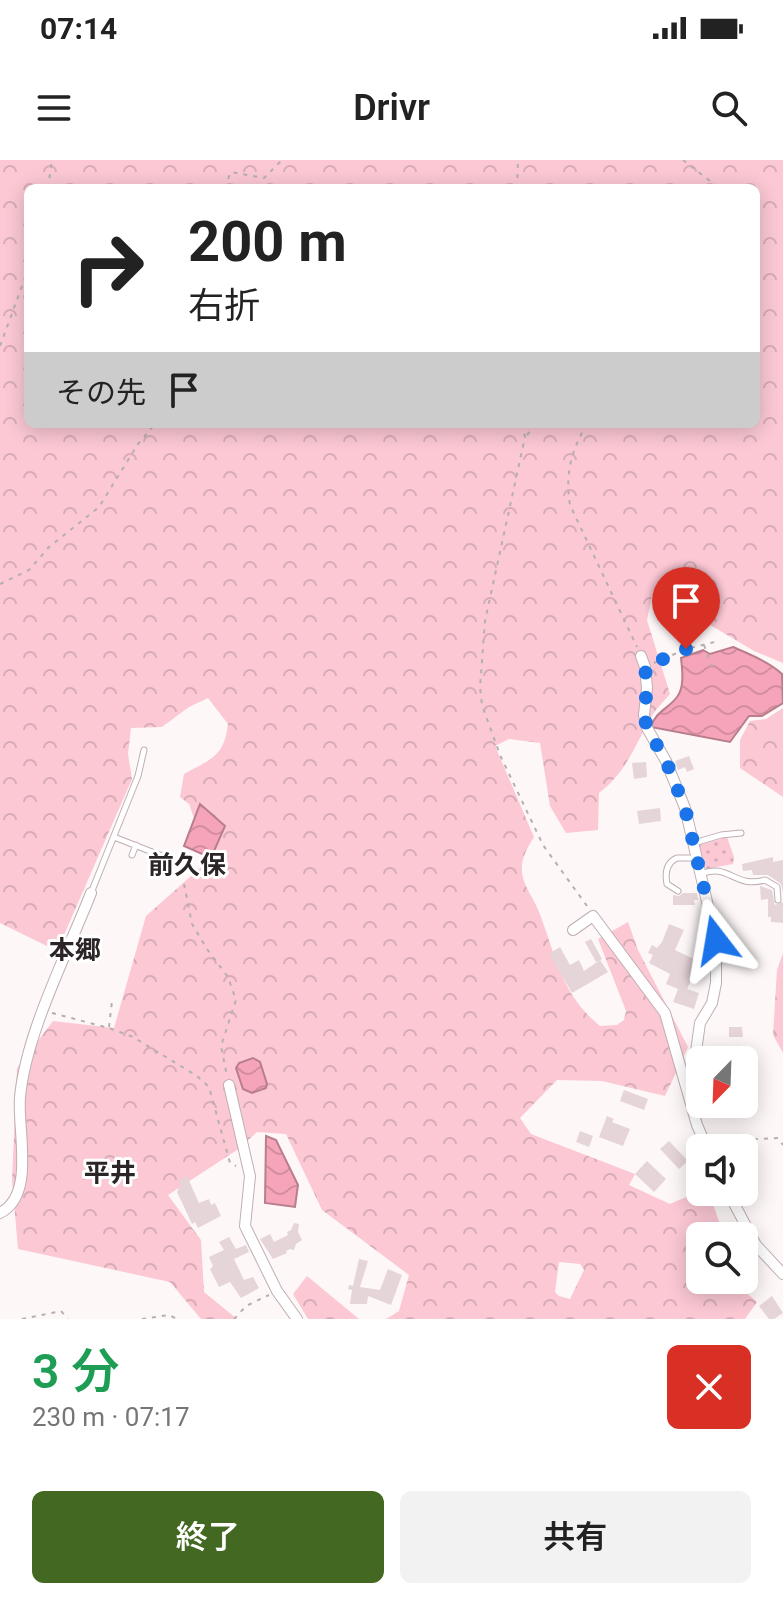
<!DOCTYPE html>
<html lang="ja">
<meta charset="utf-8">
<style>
:root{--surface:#fff;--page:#f2f2f2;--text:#222;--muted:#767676;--accent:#426822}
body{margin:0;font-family:Roboto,"Noto Sans JP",sans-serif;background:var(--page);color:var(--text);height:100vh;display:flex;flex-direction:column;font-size:30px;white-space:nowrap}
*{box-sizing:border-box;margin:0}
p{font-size:26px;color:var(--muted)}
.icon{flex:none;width:44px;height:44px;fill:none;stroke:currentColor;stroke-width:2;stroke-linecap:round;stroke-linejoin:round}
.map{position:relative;height:1159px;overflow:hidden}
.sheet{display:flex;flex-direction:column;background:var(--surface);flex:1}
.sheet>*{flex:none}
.top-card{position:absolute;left:24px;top:24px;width:736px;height:244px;border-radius:12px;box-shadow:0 4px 20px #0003;background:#fff;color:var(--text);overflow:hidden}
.needle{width:52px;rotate:203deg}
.fabs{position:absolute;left:686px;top:886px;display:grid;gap:16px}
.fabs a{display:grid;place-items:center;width:72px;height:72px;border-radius:12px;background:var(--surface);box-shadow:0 4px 20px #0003;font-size:40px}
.pin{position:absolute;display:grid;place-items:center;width:68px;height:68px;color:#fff;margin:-82px -34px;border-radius:50% 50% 50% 0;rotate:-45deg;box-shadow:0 0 8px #0007}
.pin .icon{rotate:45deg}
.me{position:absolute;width:88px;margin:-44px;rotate:346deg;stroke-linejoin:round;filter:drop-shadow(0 0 6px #0008)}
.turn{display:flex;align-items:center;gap:28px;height:168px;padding:0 32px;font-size:36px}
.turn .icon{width:104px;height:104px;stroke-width:2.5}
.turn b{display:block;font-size:56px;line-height:68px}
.then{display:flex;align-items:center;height:76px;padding:0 32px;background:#0003;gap:16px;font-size:30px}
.round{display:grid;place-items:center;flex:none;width:84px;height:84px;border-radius:12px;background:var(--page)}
.headline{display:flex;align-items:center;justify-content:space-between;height:136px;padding:0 32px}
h1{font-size:48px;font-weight:600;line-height:60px;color:#1e9e55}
.action{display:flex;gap:16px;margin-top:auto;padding:16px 32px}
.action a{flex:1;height:92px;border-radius:12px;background:var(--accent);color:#fff;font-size:32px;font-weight:600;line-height:92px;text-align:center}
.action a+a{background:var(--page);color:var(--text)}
.status{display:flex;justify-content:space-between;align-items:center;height:56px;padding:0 40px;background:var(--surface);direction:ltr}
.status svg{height:22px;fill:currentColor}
header{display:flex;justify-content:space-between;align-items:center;height:104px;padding:0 32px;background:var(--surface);font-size:36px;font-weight:600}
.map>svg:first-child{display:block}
.grass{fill:url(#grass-dots)}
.forest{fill:url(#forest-crowns);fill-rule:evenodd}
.water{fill:url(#water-waves);stroke:#b97e8d;stroke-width:2}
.building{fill:#e5d4d8}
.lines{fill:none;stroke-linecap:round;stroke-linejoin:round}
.service-casing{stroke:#bfaeb2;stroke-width:7}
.minor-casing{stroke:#bfaeb2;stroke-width:12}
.path{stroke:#b6afb0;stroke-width:2;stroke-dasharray:4 6;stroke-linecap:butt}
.service{stroke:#fff;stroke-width:5}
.minor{stroke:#fff;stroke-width:10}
.route{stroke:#1a73e8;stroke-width:14;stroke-dasharray:0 25.2}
.labels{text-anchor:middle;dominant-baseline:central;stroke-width:6;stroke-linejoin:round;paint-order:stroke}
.neighbourhood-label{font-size:26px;font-weight:bold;fill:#2c2527;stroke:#fff}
</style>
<div class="status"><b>07:14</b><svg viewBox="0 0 49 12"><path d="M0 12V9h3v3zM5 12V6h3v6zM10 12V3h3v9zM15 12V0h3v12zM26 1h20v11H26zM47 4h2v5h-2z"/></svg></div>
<header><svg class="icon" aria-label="menu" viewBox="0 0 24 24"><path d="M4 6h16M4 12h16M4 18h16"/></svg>Drivr<svg class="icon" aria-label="search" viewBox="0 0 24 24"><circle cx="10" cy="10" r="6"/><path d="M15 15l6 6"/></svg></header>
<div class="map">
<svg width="783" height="1159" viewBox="0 0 783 1159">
<defs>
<pattern id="grass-dots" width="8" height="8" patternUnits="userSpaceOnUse" patternTransform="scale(2)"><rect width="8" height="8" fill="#fbc8d4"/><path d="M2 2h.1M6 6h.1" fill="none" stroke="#d7acb6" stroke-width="1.8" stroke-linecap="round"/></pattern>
<pattern id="forest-crowns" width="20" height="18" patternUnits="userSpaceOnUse" patternTransform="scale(2)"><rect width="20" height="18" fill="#fbc8d4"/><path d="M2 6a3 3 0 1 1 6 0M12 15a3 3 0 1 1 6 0" fill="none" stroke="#d7acb6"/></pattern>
<pattern id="water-waves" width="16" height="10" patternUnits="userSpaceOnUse" patternTransform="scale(2)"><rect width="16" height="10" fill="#f6a4b9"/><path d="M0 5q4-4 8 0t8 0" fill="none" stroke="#d38d9f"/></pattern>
</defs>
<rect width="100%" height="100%" fill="#fef7f8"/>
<!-- grass -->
<path class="grass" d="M727 677 734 697 733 704 706 709 699 685Z"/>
<!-- forest -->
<path class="forest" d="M0 0H783V503L754 491 653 431 647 460 670 534C663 542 655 550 650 559 634 588 626 612 599 633L598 670 566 673 550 646 540 583 509 579 495 586 534 677C526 690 519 702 523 718 526 729 535 741 539 752 557 798 560 833 600 866L617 865 624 860 626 851 598 779 628 762 638 790 688 887 665 936 602 921 557 920 520 958 531 974 635 1014 629 1025 670 1044 700 1031 709 1032 724 1076H700V1120H732L757 1142 745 1159H386L399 1151 409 1115 322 1050 286 974 257 972 237 990 168 1035 201 1080 204 1132 237 1159H201L170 1122 18 1089 12 1020 17 908 53 861 114 868 146 756 209 700 189 644 180 637 184 614C211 599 224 597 228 564L208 538 189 547 162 567 131 568 128 594 132 619 57 791 0 763ZM28 28H756V264H28ZM559 1102 580 1104 584 1110 570 1139 559 1136 555 1132Z
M783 548V637L740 608V580L750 561 766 559Z
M783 793V893L773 875 777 810Z
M307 1116 359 1159H308L293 1134Z"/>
<!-- water -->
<path class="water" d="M733 487C749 494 769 502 782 514L783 543 762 556H749L730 582 651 567C655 552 668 549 677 537 685 527 682 508 681 498L703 490 710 494Z
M200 644 225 666 211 698 184 686Z
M253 898 260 902 267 924 266 928 252 933 243 929 236 908 239 903Z
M266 976 276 980 298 1025 295 1047 265 1043Z"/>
<!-- building -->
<path class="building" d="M689 596 694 609 687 612 685 607 678 610 675 601Z
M646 602 647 617 634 619 632 603Z
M660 648 661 661 639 664 637 651Z
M773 697V702L783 700V733L781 724 768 715H753L752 710 743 711 742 704Z
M760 726 772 730 775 745 783 742V763L771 762V757H768V739L761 740Z
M683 733H697L698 740H694L695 745H673V735L679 736Z
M669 764 684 770 675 790 700 802 687 829 699 833 694 849 673 842 678 829 666 824 670 814 649 803 653 795 648 793 652 785 657 788 662 782Z
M591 779 602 799 596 802 585 782Z
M560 787 570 805 579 800 584 811 600 800 608 812 572 833 549 794Z
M729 867H742L743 877H729Z
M624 930 648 939 644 950 620 941Z
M607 956 614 959 612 962 630 969 623 986 599 977Z
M580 971 593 976 589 987 576 982Z
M669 981 688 1001 679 1009 660 989Z
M647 1001 666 1019 654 1032 635 1014Z
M187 1016 199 1043 209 1039 211 1045 215 1043 221 1056 198 1068 195 1062 192 1064 177 1032 181 1024 179 1021Z
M294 1063 299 1064 298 1072 302 1080 296 1084 294 1090 290 1089 286 1091 287 1093 273 1099 260 1079 270 1074 274 1082 288 1075 287 1072 291 1070Z
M229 1077 236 1089 246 1085 249 1092 234 1099 244 1120 253 1117 259 1128 241 1138 230 1122 219 1127 210 1109 213 1106 209 1097 224 1090 219 1082Z
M359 1099 368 1101 360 1127 380 1130 388 1109 402 1115 391 1145 368 1136 367 1144H350L352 1130 348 1129 349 1125 353 1126Z
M772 1136 783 1153 774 1159H769L759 1146Z"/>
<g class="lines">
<defs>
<path id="service" d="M114 677 175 701
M694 683 721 675 741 673
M132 695 136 685
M159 706 163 696
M701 714C729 702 734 729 765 720L777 727 778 740
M678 731 667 724C665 714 666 703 677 698H695
M91 733 138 616 144 590"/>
<path id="minor" d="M641 496 645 507 647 528 644 555 647 568 666 601 685 648 716 780V823L712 843 700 863 690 934
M573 770 593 756 665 853 697 965 707 988
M229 925 250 1016 245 1066 277 1131 297 1159
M728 1032 756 1085 783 1114
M0 1053C36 1035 17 970 20 937 26 873 67 794 91 733"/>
</defs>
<!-- service casing -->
<use href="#service" class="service-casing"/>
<!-- minor casing -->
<use href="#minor" class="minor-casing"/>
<!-- path -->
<path class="path" d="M683 0 719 28
M48 28 52 0
M224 28 231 12 264 18 282 0
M517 28 518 0
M0 186 28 110
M522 264 525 277 485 461 480 527 482 545 500 595 543 685 587 746
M587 264C571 291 565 314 570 345L637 487
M527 275 536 264
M0 424 29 410 49 387 99 347 138 284 155 264
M704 485 712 507
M654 503 686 489 719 481
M184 724 192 764 207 789 228 817 236 840 221 886 227 916
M52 853 109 868 133 877 197 916 209 927 230 1003 236 1006
M109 867 112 841
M714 981 778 978 783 985
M22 1159 61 1151 68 1159
M142 1159 169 1155 177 1159
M234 1159 246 1146 269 1135"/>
<!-- service -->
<use href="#service" class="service"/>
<!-- minor -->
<use href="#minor" class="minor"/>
</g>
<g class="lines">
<!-- route -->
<path class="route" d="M686 489 645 507 647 528 644 555 647 568 666 601 685 648 716 780"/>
</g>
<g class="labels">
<!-- neighbourhood labels -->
<g class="neighbourhood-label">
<text x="187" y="705">前久保</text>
<text x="75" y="790">本郷</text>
<text x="110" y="1013">平井</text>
</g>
</g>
</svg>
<div class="fabs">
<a><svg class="needle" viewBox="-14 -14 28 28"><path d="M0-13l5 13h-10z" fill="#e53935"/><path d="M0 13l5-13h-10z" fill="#767676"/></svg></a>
<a><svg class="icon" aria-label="sound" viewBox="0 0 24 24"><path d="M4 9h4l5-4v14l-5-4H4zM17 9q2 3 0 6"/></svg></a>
<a><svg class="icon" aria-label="search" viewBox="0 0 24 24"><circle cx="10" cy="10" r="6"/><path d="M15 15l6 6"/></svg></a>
</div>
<div class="pin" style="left:686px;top:489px;background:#d93025"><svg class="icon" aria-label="arrive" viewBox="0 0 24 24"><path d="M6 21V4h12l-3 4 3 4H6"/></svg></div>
<svg class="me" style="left:716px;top:780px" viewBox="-20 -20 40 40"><path d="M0-17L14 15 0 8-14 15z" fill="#1a73e8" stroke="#fff" stroke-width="4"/></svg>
<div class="top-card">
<div class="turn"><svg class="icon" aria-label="right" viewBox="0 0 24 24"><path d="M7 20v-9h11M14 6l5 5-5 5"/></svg><div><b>200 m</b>右折</div></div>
<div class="then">その先<svg class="icon" aria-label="arrive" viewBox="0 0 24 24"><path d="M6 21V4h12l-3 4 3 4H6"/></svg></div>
</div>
</div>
<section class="sheet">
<div class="headline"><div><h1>3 分</h1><p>230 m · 07:17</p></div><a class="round" style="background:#d93025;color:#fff"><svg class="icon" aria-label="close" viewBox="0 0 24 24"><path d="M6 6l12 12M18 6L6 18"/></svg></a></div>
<div class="action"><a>終了</a><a>共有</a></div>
</section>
